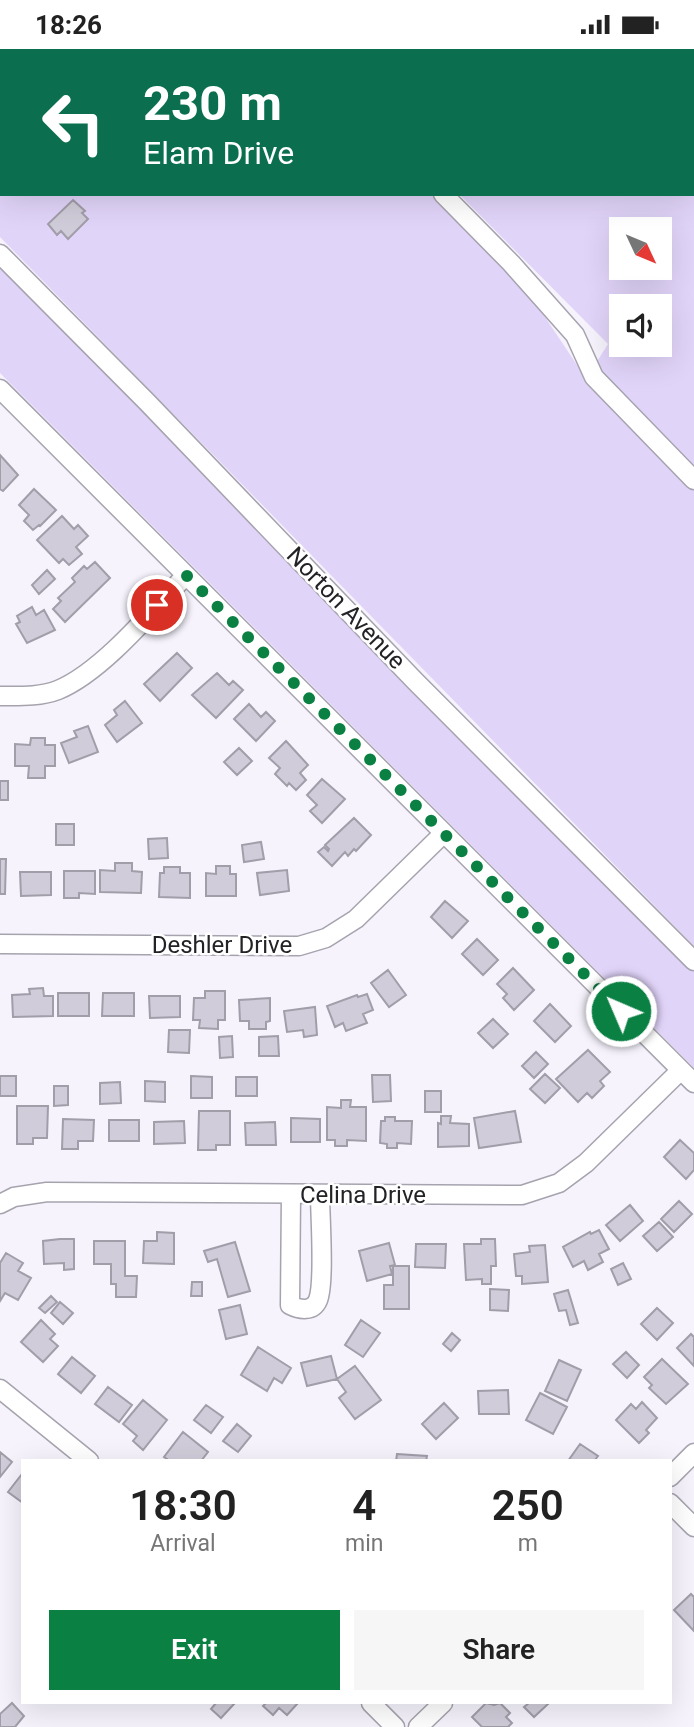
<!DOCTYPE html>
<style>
:root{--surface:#fff;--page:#f6f6f6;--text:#222;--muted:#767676;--accent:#0b8043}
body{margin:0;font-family:Roboto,sans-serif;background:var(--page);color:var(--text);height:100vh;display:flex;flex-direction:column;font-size:26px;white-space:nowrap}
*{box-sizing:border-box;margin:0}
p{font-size:23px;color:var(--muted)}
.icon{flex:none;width:38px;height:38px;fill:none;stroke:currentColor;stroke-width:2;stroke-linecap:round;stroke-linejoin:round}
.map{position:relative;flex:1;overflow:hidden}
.details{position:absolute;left:21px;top:1410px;width:651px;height:245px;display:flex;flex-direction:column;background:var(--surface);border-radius:0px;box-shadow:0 7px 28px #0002}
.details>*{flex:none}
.hud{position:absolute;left:0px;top:0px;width:695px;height:147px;box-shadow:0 7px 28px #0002;background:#0b6e4f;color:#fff;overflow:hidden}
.needle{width:46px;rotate:134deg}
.buttons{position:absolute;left:609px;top:168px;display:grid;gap:14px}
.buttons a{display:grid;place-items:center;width:63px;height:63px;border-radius:0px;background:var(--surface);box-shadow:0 7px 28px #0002;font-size:35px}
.pin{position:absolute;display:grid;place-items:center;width:60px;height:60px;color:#fff;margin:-30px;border:4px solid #fff;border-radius:50%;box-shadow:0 2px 7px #0007}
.me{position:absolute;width:77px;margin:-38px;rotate:315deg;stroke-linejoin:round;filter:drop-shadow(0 0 5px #0008)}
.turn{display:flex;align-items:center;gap:24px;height:147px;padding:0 28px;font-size:32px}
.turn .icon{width:91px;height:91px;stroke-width:2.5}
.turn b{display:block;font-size:49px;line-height:60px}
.eta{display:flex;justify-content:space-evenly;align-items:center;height:119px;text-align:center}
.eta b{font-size:42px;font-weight:600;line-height:49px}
.primary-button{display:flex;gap:14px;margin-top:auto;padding:14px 28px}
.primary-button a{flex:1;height:80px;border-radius:0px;background:var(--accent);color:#fff;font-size:28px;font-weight:600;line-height:80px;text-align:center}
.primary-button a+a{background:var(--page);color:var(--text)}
.status{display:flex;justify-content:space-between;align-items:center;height:49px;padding:0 35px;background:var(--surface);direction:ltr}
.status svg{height:19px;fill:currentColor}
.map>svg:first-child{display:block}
.green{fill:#e1d4f9;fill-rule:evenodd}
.building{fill:#d0ccd9;stroke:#a19da9;stroke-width:2}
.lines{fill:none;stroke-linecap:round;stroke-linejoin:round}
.minor-casing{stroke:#a6a3ae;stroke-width:21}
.minor{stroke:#fff;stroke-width:18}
.route{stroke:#0b8043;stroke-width:12;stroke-dasharray:0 21.6}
.labels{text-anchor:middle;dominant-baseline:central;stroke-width:5;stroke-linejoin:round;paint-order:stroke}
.street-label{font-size:24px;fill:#232226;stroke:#fff}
</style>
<div class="status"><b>18:26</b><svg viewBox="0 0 49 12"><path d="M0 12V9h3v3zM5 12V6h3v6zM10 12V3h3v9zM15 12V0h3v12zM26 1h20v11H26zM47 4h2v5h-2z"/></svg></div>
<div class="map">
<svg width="694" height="1678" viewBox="0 0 694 1678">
<rect width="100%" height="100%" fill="#f6f3fd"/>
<!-- green -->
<path class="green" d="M0 0H288L290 2H2V145H434L480 191 531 247 589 334 694 441V897L0 188Z
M312 0H694V419L606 328 596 314 608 295 459 145H693V2ZM621 180H660V219H621ZM621 257H660V296H621Z
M0 217 694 920V1019L0 324Z"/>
<!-- building -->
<path class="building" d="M73 151 85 162 82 164 88 170 68 190 61 182 57 186 48 175Z
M0 406 18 426 3 442 0 440Z
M34 440 56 461 40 477 39 476 33 481 24 472 29 466 19 456Z
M62 467 74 480 78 476 88 487 76 498 82 505 69 516 63 510 59 514 37 491Z
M95 513 110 529 65 573 53 560 61 552 58 549 75 533 72 529 84 517 87 520Z
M47 521 55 530 39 545 32 536Z
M32 558 36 566 44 561 55 581 27 594 16 575 20 573 17 567Z
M177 604 192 619 160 652 144 635Z
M217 624 229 636 233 632 243 641 216 669 192 646Z
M125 652 142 674 117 693 105 676 117 666 114 661Z
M249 655 261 668 266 663 275 672 256 692 234 670Z
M88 677 98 703 69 714 61 694 77 688 74 682Z
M31 689H45V696H55V717H45V729H28L29 717H15V695L30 696Z
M286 692 308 716 300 724 306 731 296 741 289 734 287 737 275 725 280 719 269 709Z
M239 699 252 712 237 726 224 713Z
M322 730 345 750 322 774 310 762 317 756 307 746Z
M0 732H8V751H0Z
M354 769 371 786 356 802 354 800 348 807 345 803 332 817 318 803 324 798 328 802 329 800 325 796Z
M56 775H74V796H56Z
M167 789 168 809 149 810 148 790Z
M261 793 264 810 244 813 242 796Z
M0 810H6L5 845H0Z
M115 814H132V822L142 823 141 844 100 843V821L115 822Z
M216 817H230V825H236V847H206V824L216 825Z
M164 818H180V824H190V849L159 848 160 824H164Z
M287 821 289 842 260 846 257 824Z
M64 822H95V845L79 844V849H64Z
M20 823H51V846L21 847Z
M445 852 468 872 452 889 431 868Z
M477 890 498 911 483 926 462 905Z
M513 919 534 941 514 961 503 949 507 945 497 935Z
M388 921 406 946 389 958 371 934Z
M43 939 44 947H53V967L13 968 12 946 30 945 29 940Z
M205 942H225V971H218V980L199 979 200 971H193L194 949H205Z
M58 944H89V967H58Z
M103 944H134V967H102Z
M367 945 373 961 363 965 367 974 346 982 343 974 335 978 327 957 357 946 358 948Z
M149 947H180V968L150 969Z
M270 949V972L266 973V980H249V972H240L239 951Z
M550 955 571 977 555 993 534 972Z
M315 958 317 986 304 988 303 981 287 983 284 962Z
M493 970 508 985 493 999 478 984Z
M169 981H190L189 1004 168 1003Z
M232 987 233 1008 220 1009 219 988Z
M278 987 279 1007H259V988Z
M588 1001 610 1023 600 1032 604 1037 592 1049 587 1044 578 1053 556 1030Z
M536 1003 548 1015 534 1029 522 1017Z
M545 1025 560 1039 545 1054 530 1040Z
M372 1026H390L391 1052 373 1053Z
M0 1027H16V1047H0Z
M191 1027 212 1028V1049H191Z
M236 1028H257V1047H236Z
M145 1032 165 1033V1053L145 1052Z
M120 1033 121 1054 100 1055V1034Z
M54 1037H68V1056L54 1057Z
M425 1042H441V1063H425Z
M341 1051H351L350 1058H366V1092L347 1091V1097H335V1091H327V1058L341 1059Z
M17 1057H48L47 1089H33V1095H17Z
M199 1062H230V1096H216V1101H198Z
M515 1062 521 1093 479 1099 474 1069Z
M441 1067H451L450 1074 469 1075V1097L438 1098V1074L441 1075Z
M385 1068H395V1072H412L411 1095 397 1094V1099H387V1095L380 1094 381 1072H385Z
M291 1069 320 1070V1093H291Z
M63 1070 94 1071 93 1092H78V1100H62Z
M109 1071H139V1092H109Z
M184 1072 185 1094 154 1095V1073Z
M275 1073 276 1096H246L245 1074Z
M680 1091 694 1104V1121L686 1130 664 1108Z
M679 1152 692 1165 674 1183 661 1170Z
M630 1156 643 1172 620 1192 606 1176Z
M659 1173 673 1188 657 1202 643 1187Z
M599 1181 609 1200 599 1205 603 1213 588 1221 584 1212 573 1218 563 1198 590 1183 591 1185Z
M157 1183 174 1184V1215L143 1214 144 1192H157Z
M60 1190H74V1220L64 1221V1214L44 1215 43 1192Z
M481 1190H495L496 1217H491V1235H482V1230L466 1231 464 1195H481Z
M94 1192H125V1227H137L136 1248H116V1235H111V1215H94Z
M235 1193 250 1242 228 1248 217 1210 208 1213 204 1202Z
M389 1194 395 1216 390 1217 392 1225 367 1232 359 1202Z
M416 1195H446L445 1219 415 1218Z
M545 1196 548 1233 522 1235V1227H516L514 1205 530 1203 529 1197Z
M6 1204 23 1214 18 1222 31 1229 18 1251 5 1244 0 1252V1214Z
M623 1214 631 1230 618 1236 611 1220Z
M393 1217H409V1260H384V1236H393Z
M192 1233H202V1247H191Z
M490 1240 509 1241 508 1262 490 1261Z
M568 1241 578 1274 570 1276 566 1261 559 1262 554 1245Z
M51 1247 57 1253 45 1264 39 1259Z
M60 1253 73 1264 63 1275 51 1264Z
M240 1256 247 1285 226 1290 219 1261Z
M657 1259 673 1274 657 1291 641 1275Z
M41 1271 55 1285 50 1290 58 1297 43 1313 21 1293Z
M361 1271 380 1284 363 1308 345 1296Z
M452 1284 460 1291 451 1302 443 1295Z
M691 1285 694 1288V1317L677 1299Z
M258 1298 291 1319 282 1334 274 1329 267 1342 241 1326Z
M626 1303 639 1316 627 1329 613 1315Z
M331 1307 337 1330 307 1337 301 1314Z
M72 1308 95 1327 81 1344 58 1325Z
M662 1310 688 1335 666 1355 649 1339 652 1336 644 1328Z
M559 1311 581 1321 567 1352 545 1342Z
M355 1317 381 1351 355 1370 339 1349 346 1343 337 1330Z
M108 1338 132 1356 119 1373 95 1355Z
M508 1341 509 1365H479L478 1342Z
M540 1344 567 1358 553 1385 526 1371Z
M143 1351 167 1371 143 1401 133 1392 137 1387 123 1375Z
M642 1353 657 1369 646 1381 649 1384 639 1394 616 1371 631 1355 636 1360Z
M444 1354 458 1369 436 1390 422 1375Z
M206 1356 223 1368 211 1384 194 1371Z
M237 1375 251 1387 238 1403 223 1392Z
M183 1383 208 1403 201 1412H170L164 1408Z
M580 1395 598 1407 594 1412H568Z
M0 1403 12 1413 0 1428Z
M397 1405 427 1407 426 1412H396Z
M22 1425 23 1426V1454L8 1443Z
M691 1545 694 1548V1582L674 1561Z
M12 1654 24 1667 15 1678H0V1665Z
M216 1654H232L234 1655 221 1669 211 1660Z
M266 1654H298L287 1666 279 1659 273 1666 263 1657Z
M486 1654 494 1656 500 1654 510 1664 506 1668 512 1674 508 1678H482L472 1668Z
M529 1654H547L548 1655 534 1668 524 1658Z"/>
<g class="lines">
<defs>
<path id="minor" d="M300 0 302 2
M443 145 511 214 575 286 594 328 694 431
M0 205 147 353 415 632 694 912
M0 340 694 1034
M0 647C20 647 40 648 58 641 102 623 153 561 186 526
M0 895 299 897 326 889 356 870 444 784
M291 1145 290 1256C300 1261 313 1263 318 1251 325 1233 320 1168 320 1145
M0 1155 14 1148 47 1143 522 1146 559 1134 586 1114 681 1021
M0 1340 89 1412
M670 1428 694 1404
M670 1454 694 1478
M371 1654 395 1678
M418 1678 443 1654"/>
</defs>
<!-- minor casing -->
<use href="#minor" class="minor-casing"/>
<!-- minor -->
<use href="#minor" class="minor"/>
</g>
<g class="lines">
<!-- route -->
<path class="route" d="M157 556 186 526 621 962"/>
</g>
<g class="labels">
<!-- street labels -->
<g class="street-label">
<text transform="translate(346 559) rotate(46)">Norton Avenue</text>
<text x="222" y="896">Deshler Drive</text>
<text x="363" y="1146">Celina Drive</text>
</g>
</g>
</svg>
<div class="buttons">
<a><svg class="needle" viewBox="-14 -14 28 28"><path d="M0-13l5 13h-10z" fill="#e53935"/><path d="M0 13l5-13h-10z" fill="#767676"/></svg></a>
<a><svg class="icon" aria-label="sound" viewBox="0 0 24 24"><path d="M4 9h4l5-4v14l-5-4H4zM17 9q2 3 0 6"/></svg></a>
</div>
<div class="pin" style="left:157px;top:556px;background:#d93025"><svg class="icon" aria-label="arrive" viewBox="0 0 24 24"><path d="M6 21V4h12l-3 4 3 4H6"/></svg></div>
<svg class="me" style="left:621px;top:962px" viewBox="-20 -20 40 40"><circle r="17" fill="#0b8043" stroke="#fff" stroke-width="3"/><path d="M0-11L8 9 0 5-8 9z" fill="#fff"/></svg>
<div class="hud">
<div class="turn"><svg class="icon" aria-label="left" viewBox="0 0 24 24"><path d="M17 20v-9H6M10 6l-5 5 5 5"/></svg><div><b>230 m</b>Elam Drive</div></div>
</div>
<section class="details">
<div class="eta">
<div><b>18:30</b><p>Arrival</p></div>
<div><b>4</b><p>min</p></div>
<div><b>250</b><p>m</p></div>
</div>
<div class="primary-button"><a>Exit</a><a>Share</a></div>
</section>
</div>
